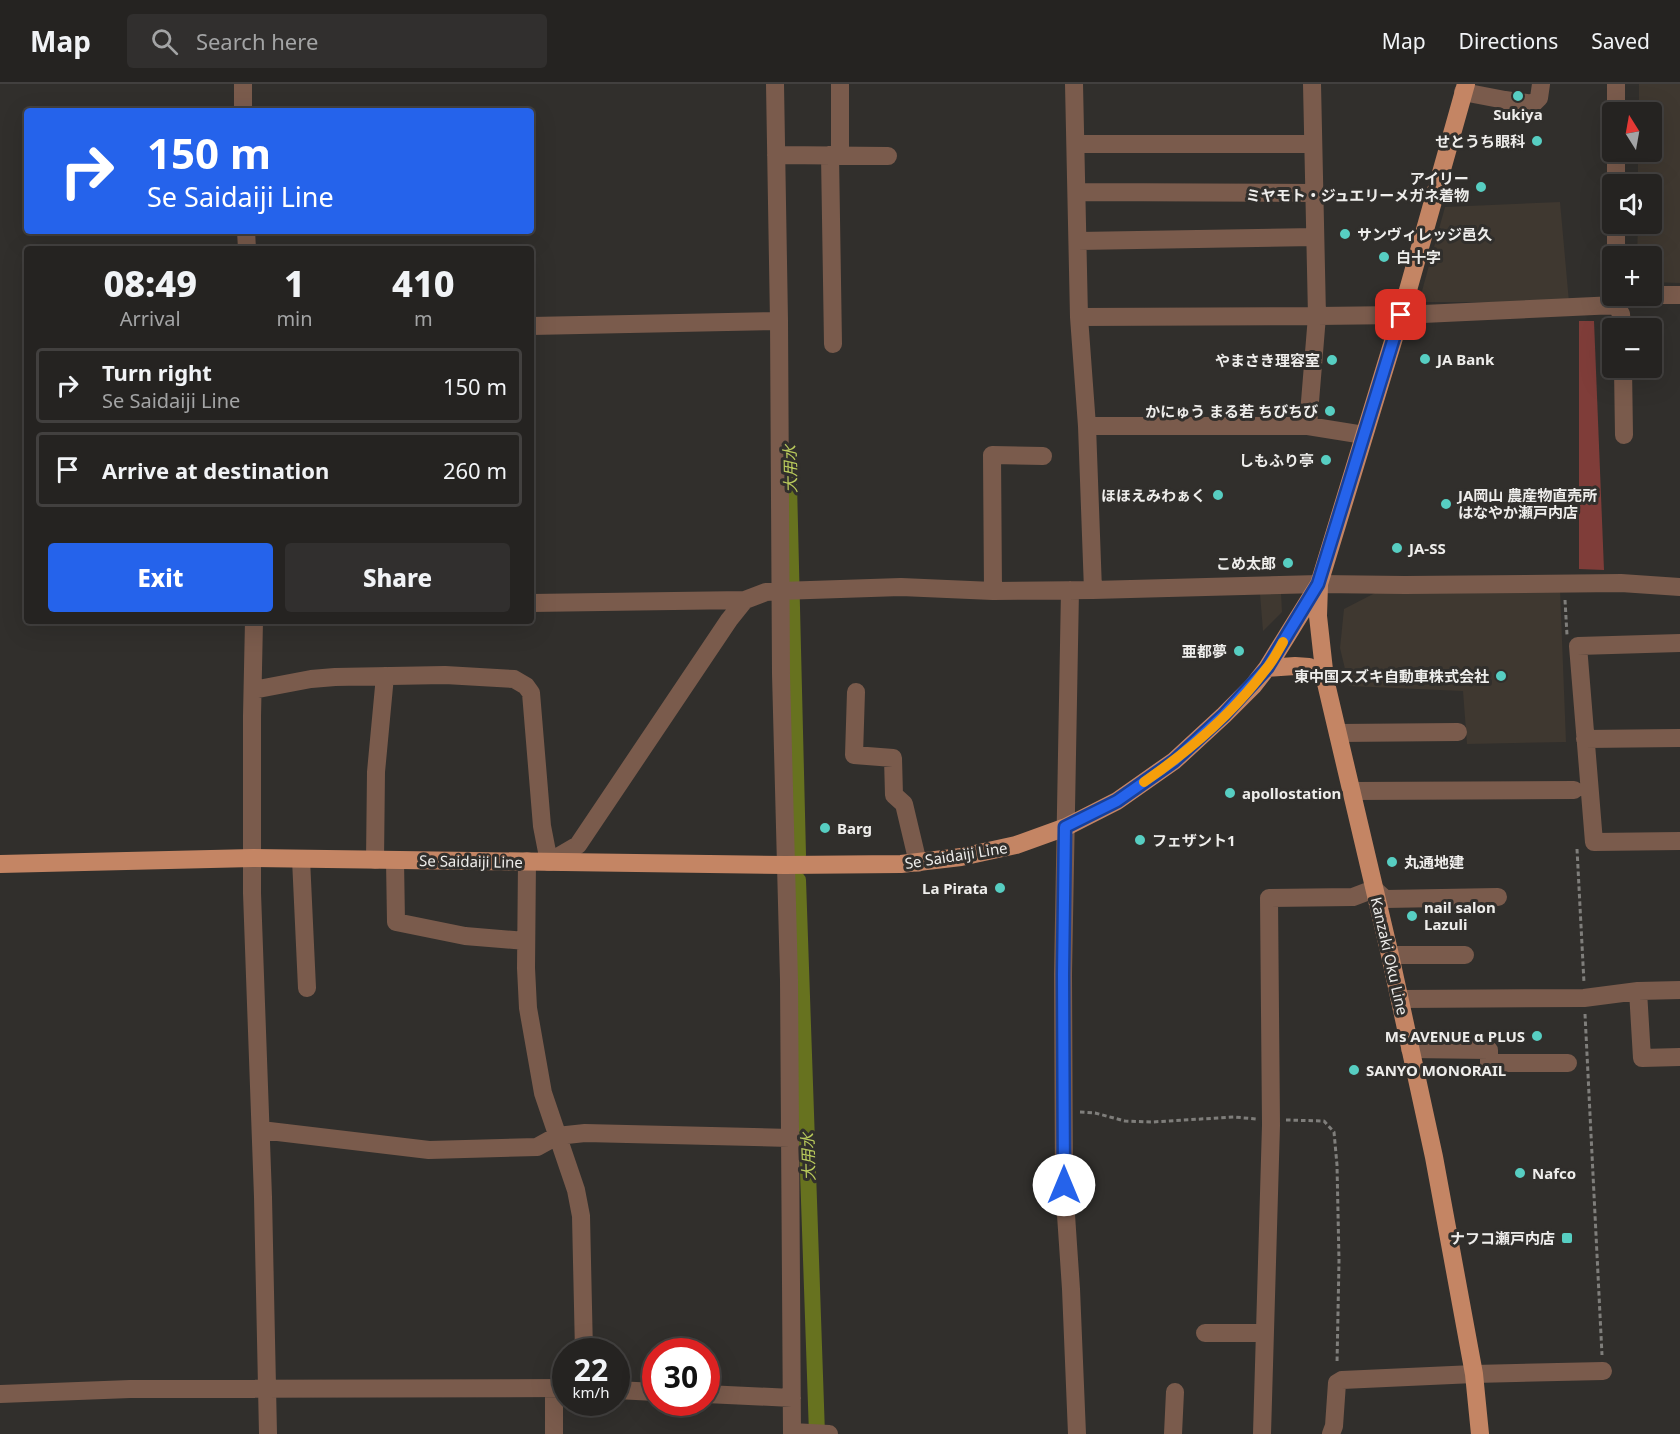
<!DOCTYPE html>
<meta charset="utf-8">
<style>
:root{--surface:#252321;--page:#312f2e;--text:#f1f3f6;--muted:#a3a4a5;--line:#42403f;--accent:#2563eb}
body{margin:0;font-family:"Noto Sans","Noto Sans JP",sans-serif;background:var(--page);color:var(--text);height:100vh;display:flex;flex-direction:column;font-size:22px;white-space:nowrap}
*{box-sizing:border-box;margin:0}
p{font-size:20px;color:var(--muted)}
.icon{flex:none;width:33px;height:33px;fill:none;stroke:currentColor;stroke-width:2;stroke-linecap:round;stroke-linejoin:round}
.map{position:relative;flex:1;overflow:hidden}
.drawer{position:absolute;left:24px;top:162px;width:510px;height:378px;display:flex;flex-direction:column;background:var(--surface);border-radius:6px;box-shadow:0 6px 24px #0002,0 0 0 2px var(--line)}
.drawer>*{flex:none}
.guide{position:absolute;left:24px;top:24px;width:510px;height:126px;border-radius:6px;box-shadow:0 6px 24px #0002,0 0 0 2px var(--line);background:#2563eb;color:#fff;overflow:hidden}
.needle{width:39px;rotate:349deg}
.fabs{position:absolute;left:1602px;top:18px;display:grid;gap:12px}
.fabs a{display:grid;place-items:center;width:60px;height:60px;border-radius:6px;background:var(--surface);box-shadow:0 6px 24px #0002,0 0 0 2px var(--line);font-size:30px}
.speed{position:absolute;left:552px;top:1254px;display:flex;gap:12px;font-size:30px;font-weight:700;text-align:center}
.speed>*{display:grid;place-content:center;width:78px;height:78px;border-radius:50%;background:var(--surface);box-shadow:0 6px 24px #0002,0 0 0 2px var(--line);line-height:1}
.speed small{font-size:15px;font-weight:400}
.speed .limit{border:9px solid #d22;background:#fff;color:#111}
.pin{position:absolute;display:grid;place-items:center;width:51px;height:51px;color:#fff;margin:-26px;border-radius:12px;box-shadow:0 3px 9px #0006}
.me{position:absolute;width:66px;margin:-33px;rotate:0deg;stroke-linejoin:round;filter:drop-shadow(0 0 4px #0008)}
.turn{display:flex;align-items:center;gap:21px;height:126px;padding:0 24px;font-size:27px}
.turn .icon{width:78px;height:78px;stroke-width:2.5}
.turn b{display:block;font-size:42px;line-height:51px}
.eta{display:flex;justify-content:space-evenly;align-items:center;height:102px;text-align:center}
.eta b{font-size:36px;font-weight:800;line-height:42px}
.action{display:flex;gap:12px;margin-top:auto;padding:12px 24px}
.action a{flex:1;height:69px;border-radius:6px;background:var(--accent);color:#fff;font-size:24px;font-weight:800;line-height:69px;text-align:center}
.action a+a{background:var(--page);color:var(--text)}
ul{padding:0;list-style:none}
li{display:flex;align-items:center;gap:18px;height:75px;margin:0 12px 9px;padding:0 12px;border:3px solid var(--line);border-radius:6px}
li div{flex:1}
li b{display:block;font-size:22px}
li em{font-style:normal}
header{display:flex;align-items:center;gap:36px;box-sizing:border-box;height:84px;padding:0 30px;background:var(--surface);border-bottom:2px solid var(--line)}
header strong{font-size:28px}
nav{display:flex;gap:33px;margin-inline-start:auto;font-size:21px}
.search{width:420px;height:54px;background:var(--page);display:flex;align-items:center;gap:15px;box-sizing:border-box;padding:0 21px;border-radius:6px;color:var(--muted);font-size:22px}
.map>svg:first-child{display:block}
.built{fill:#3f3830}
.green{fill:#7f3d39}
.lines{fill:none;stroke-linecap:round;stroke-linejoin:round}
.canal{stroke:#67721f;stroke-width:16}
.path{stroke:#7f7e7b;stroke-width:3;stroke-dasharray:4.5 3;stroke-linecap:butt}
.minor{stroke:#7a5b4c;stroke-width:18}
.major{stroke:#c48564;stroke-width:18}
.route-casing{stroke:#184099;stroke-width:15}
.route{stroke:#2563eb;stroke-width:10}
.slow{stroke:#f59e0b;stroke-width:10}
.poi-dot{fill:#57cec2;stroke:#312f2c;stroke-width:2}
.labels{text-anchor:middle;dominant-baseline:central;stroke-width:6;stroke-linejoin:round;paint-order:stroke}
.poi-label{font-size:15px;font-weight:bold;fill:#eeedeb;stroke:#312f2c;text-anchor:end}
.street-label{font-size:15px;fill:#eeedeb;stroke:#312f2c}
.water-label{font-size:16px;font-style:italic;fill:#b9ca5c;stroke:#312f2c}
</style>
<header>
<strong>Map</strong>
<div class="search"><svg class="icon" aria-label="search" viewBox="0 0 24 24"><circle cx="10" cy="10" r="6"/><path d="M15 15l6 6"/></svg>Search here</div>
<nav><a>Map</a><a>Directions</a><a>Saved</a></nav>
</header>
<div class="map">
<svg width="1680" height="1350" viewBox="0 0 1680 1350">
<rect width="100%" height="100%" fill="#312f2c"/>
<!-- built -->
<path class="built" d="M1639 0H1680V199L1652 198V172H1637L1638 140H1652V100H1638V68H1652V28H1639Z
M1560 118 1569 218H1419L1445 123Z
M1560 505 1566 658 1467 660 1463 607 1349 602 1340 564 1344 525 1375 509Z
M1281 509 1282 528 1263 547 1260 510Z"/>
<!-- green -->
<path class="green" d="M1579 237H1594L1604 486 1579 485Z"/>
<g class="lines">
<!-- canal -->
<path class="canal" d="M789 400 798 771
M798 796 817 1350"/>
<!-- path -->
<path class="path" d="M1565 516 1567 551
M1577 765 1584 899
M1585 930 1602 1271
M1080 1028 1095 1029 1125 1037 1152 1038 1234 1033 1256 1035
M1286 1036 1324 1037 1334 1048 1337 1081 1339 1177 1337 1280"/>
<!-- minor -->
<path class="minor" d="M243 0V27
M775 0 779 237 781 590 789 896 792 1350
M840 0V72
M1074 0 1079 233 1087 342 1093 506
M1312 0 1317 232 1401 231 1616 221V212
M1616 0V28
M1463 8 1505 16 1533 20 1539 14 1541 0
M1076 60H1313
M1616 68V100
M776 71 888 72
M830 71 833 260
M1077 108 1314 109
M1616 140V172
M246 147 247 165
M1078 157 1315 153
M1652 211H1680
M1616 221 1621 230 1622 244
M1079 233 1317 232 1308 342
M531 242 779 237
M1623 284 1624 351
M1087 342H1308L1364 351
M1070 506 1063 890 1064 1101 1071 1205 1077 1350
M993 507 992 371 1043 372
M531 519 745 516 766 508 780 507 901 503 993 507 1093 506 1319 500 1405 501 1621 499 1680 503
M254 537 252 632V809L263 1113 268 1350
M1680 559 1578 562 1594 758 1680 757
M253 606 311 595 335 593 445 591 514 595 526 602 531 609 542 742 549 778 578 761 729 536 745 516
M856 608 854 671 893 674 894 711 904 720 918 779
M1338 649 1458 648
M1585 655 1680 654
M1352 707 1574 706
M301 775 307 904
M375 776 376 688 385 592
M395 776 396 838 465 852 526 857
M527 777 526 884 528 924 543 1009 576 1106 581 1132 584 1268
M1390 871H1465
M1680 906 1638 907 1642 974 1680 973
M1400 915 1584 914 1638 907
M1410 965 1489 966V979H1568
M261 1046 429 1066 537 1063 557 1052 585 1049 790 1054
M1205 1249H1265
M616 1306 656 1308
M0 1310 130 1305 566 1304
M706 1310 792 1314
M792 1348 829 1350
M554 1350V1305
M1173 1350 1175 1308
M1262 1350 1271 1041 1269 814 1353 813 1374 805 1385 815 1498 813
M1331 1350 1334 1342 1337 1299 1342 1296 1474 1290 1603 1287"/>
<!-- major -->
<path class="major" d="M1319 501 1318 532 1325 595 1390 871 1434 1073 1474 1290 1480 1350
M1267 584 1295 582 1309 583 1325 595
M0 780 253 774 785 781 901 780 961 773 1016 761 1066 743 1117 717 1174 677 1224 631 1253 602 1267 584 1319 500 1401 231 1466 0"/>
</g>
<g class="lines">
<defs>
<path id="route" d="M1064 1101 1063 890 1065 743 1117 717 1174 677 1224 631 1267 584 1318 500 1401 231"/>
</defs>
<!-- route casing -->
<use href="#route" class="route-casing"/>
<!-- route -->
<use href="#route" class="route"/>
<!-- slow -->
<path class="slow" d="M1144 698C1189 667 1233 629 1266 585 1273 577 1278 567 1283 558"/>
</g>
<!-- markers -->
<g class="poi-dot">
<circle cx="1518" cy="12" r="6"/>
<circle cx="1537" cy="57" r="6"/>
<circle cx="1481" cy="103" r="6"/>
<circle cx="1345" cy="150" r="6"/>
<circle cx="1384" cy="173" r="6"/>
<circle cx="1425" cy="275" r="6"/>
<circle cx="1332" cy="276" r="6"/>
<circle cx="1330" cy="327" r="6"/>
<circle cx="1326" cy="376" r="6"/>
<circle cx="1218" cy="411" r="6"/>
<circle cx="1446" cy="420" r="6"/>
<circle cx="1397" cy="464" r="6"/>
<circle cx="1288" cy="479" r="6"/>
<circle cx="1239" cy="567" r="6"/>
<circle cx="1501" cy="592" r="6"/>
<circle cx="1230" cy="709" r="6"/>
<circle cx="825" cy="744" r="6"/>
<circle cx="1140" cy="756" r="6"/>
<circle cx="1392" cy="778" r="6"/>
<circle cx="1000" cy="804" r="6"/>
<circle cx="1412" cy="832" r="6"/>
<circle cx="1537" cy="952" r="6"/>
<circle cx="1354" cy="986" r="6"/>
<circle cx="1520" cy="1089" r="6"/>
<rect x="1561" y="1148" width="12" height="12" rx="3"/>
</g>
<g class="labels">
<!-- poi labels -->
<g class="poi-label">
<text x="1518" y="30" text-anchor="middle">Sukiya</text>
<text x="1525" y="57">せとうち眼科</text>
<text x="1469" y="94">アイリー<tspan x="1469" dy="17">ミヤモト・ジュエリーメガネ着物</tspan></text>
<text x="1357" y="150" text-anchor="start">サンヴィレッジ邑久</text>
<text x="1396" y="173" text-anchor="start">白十字</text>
<text x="1437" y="275" text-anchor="start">JA Bank</text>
<text x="1320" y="276">やまさき理容室</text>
<text x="1318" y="327">かにゅう まる若 ちびちび</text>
<text x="1314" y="376">しもふり亭</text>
<text x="1206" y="411">ほほえみわぁく</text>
<text x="1458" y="411" text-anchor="start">JA岡山 農産物直売所<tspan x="1458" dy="17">はなやか瀬戸内店</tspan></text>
<text x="1409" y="464" text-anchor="start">JA-SS</text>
<text x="1276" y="479">こめ太郎</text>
<text x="1227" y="567">亜都夢</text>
<text x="1489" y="592">東中国スズキ自動車株式会社</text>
<text x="1242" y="709" text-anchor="start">apollostation</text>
<text x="837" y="744" text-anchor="start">Barg</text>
<text x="1152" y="756" text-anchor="start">フェザント1</text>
<text x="1404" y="778" text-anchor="start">丸通地建</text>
<text x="988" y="804">La Pirata</text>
<text x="1424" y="823" text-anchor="start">nail salon<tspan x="1424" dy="17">Lazuli</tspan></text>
<text x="1525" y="952">Ms AVENUE α PLUS</text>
<text x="1366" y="986" text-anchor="start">SANYO MONORAIL</text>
<text x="1532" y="1089" text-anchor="start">Nafco</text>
<text x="1555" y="1154">ナフコ瀬戸内店</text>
</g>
<!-- street labels -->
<g class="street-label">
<text transform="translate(956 771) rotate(-9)">Se Saidaiji Line</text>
<text transform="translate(471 777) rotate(1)">Se Saidaiji Line</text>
<text transform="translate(1390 872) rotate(77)">Kanzaki Oku Line</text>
</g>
<!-- water labels -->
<g class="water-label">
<text transform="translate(790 385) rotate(-91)">大用水</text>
<text transform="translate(808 1073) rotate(-92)">大用水</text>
</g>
</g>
</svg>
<div class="fabs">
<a><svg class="needle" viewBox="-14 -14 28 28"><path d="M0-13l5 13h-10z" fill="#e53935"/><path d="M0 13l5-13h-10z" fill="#a3a4a5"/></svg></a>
<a><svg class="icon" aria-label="sound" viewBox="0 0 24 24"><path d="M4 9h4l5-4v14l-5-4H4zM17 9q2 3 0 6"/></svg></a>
<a>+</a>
<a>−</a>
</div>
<div class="speed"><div>22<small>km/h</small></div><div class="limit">30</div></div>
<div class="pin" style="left:1401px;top:231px;background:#d93025"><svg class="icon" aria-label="arrive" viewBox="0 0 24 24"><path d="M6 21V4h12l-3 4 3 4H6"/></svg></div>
<svg class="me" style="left:1064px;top:1101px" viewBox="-20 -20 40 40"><circle r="19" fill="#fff"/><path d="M0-13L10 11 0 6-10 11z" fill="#2563eb"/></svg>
<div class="guide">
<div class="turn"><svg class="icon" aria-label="right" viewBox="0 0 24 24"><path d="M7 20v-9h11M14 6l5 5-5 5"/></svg><div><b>150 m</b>Se Saidaiji Line</div></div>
</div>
<section class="drawer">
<div class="eta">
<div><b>08:49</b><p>Arrival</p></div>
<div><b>1</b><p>min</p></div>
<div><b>410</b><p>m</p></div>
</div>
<ul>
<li><svg class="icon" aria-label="right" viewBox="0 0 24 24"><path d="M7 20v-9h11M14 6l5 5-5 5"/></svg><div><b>Turn right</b><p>Se Saidaiji Line</p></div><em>150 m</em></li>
<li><svg class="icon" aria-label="arrive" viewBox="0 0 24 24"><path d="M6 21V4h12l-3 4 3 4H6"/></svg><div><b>Arrive at destination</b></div><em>260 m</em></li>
</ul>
<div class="action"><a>Exit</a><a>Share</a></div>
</section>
</div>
